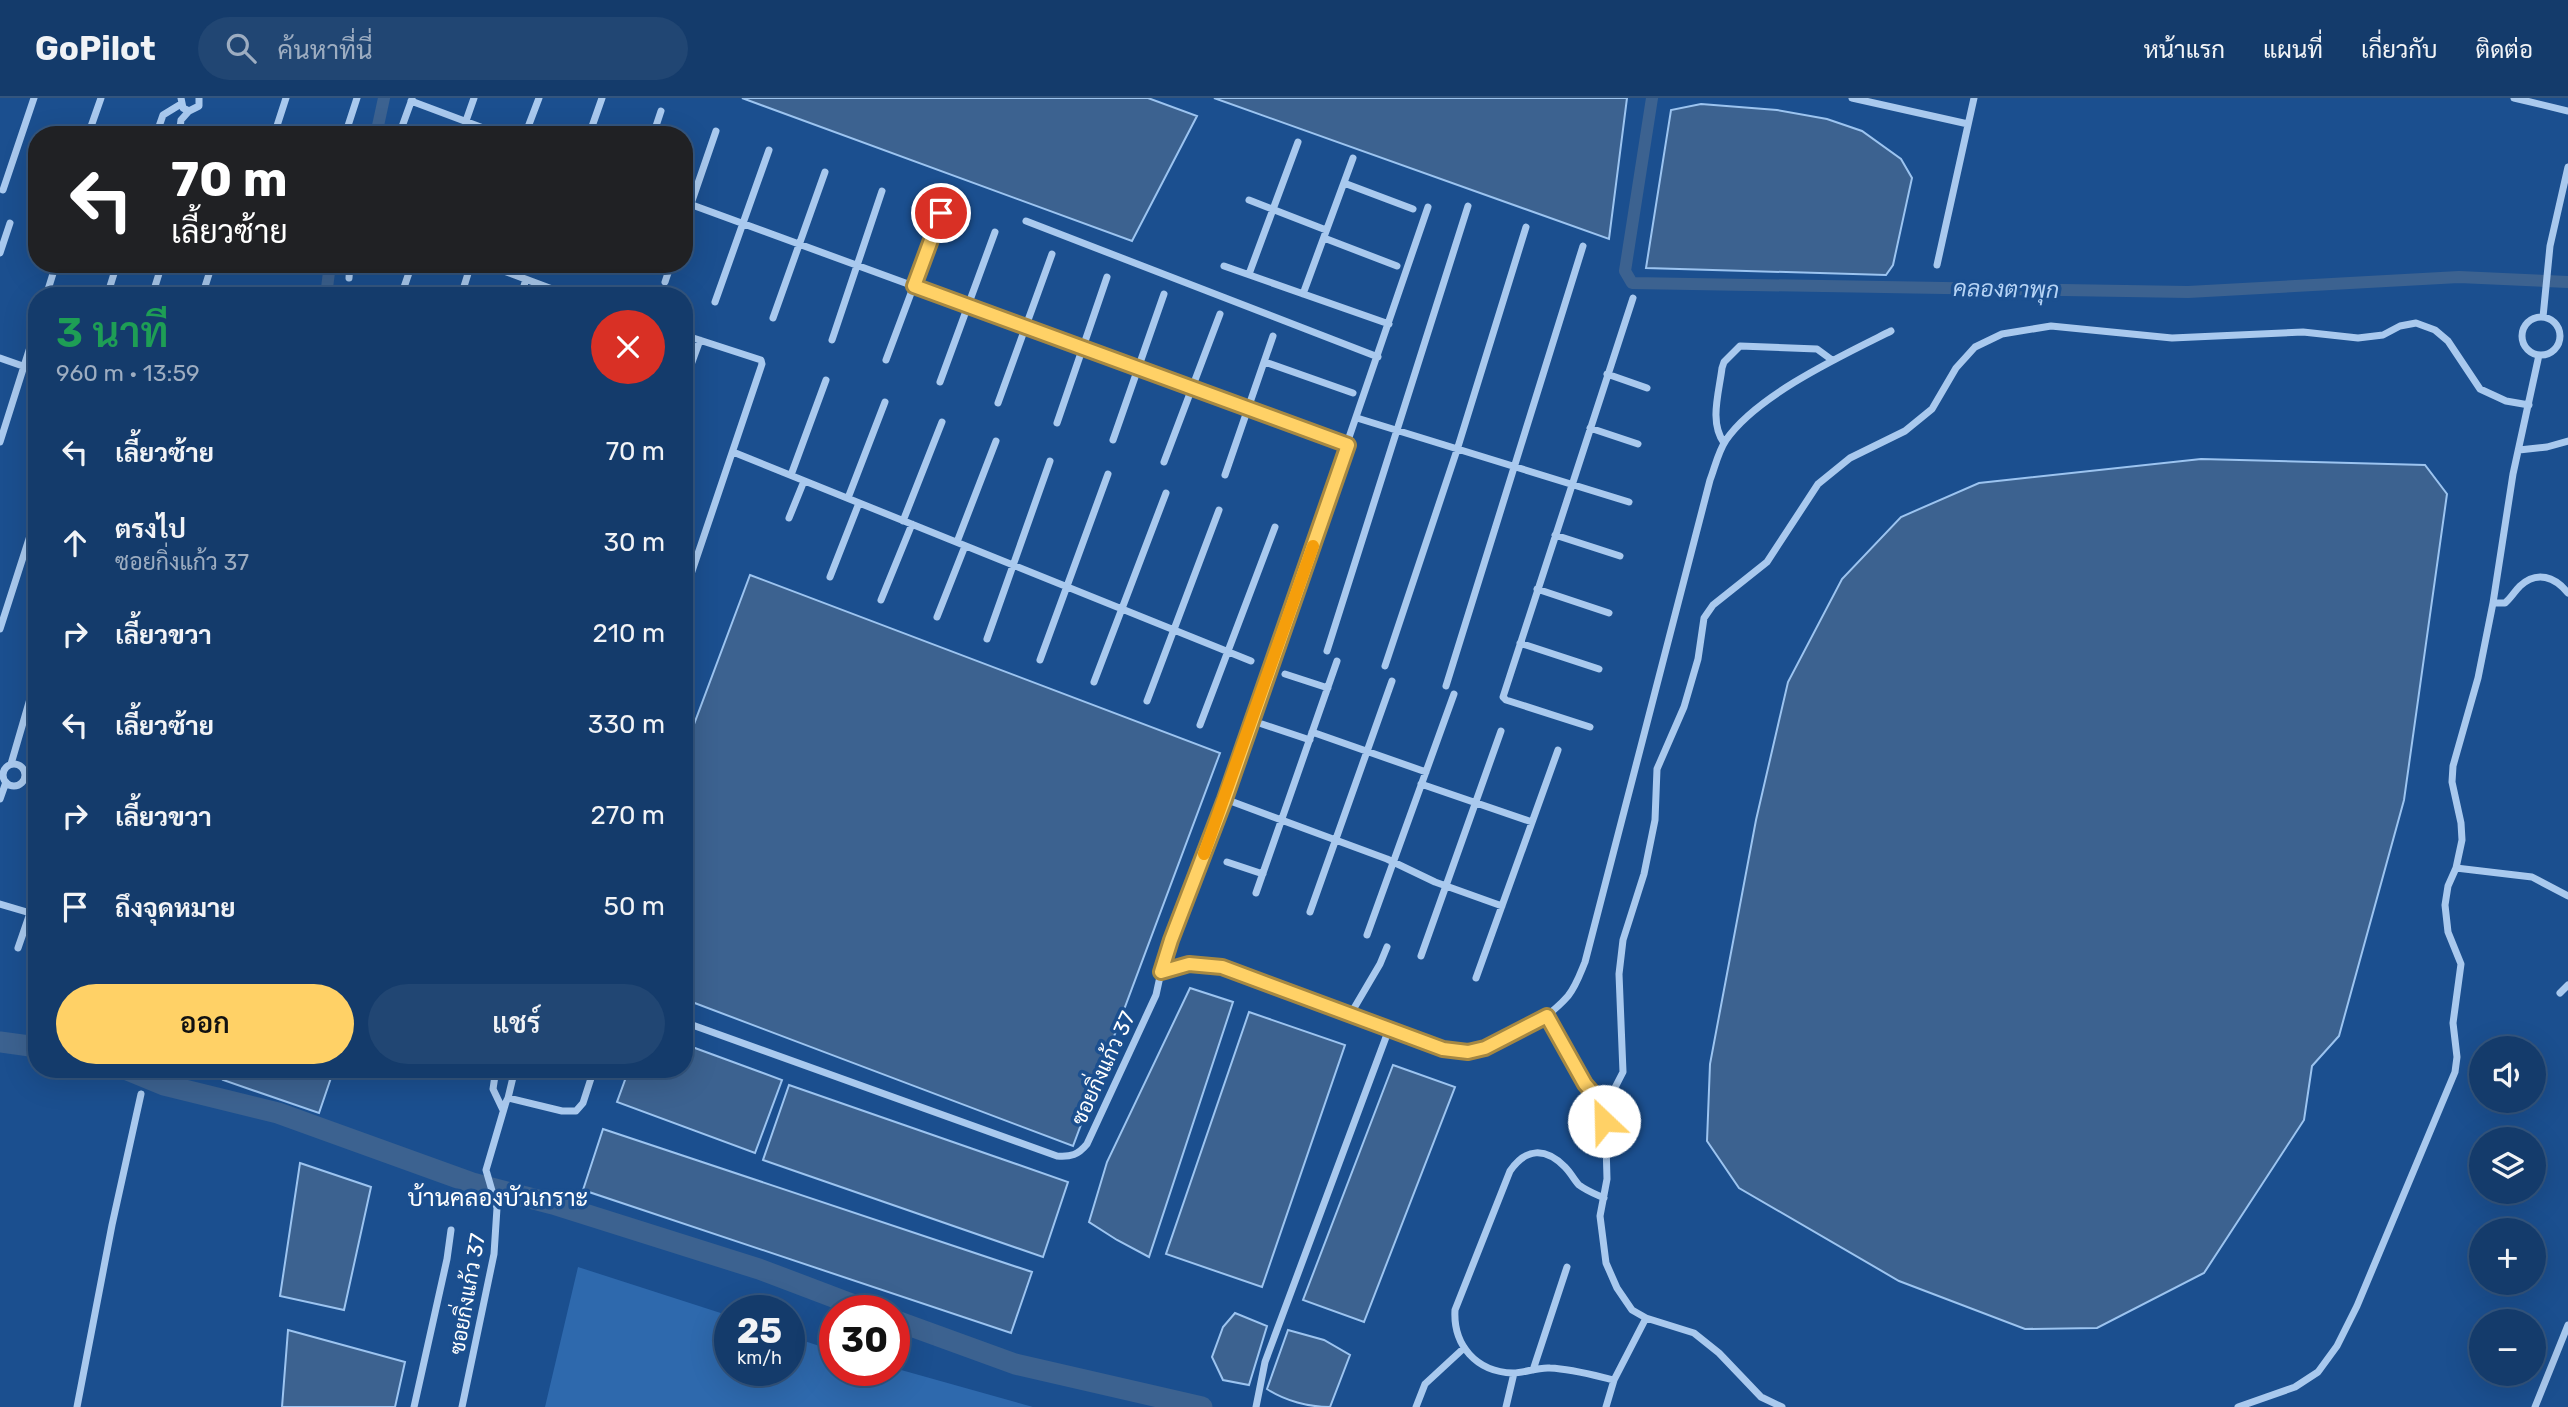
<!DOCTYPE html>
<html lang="th">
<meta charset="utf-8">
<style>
:root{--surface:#143b6b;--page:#214673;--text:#f1f3f6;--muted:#9dadc1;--line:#33557e;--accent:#ffd166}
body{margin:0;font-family:Rubik,Sarabun,sans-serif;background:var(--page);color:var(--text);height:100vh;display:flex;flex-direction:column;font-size:26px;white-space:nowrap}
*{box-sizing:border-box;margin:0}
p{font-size:23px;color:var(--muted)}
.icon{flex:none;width:38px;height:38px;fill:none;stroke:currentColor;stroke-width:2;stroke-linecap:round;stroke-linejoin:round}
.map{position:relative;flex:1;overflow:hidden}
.panel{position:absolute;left:28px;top:189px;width:665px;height:791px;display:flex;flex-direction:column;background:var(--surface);border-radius:28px;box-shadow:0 7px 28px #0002,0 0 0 2px var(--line)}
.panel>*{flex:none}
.top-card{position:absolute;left:28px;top:28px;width:665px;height:147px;border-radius:28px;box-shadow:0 7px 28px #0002,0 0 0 2px var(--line);background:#202124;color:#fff;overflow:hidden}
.tools{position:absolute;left:2469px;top:938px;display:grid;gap:14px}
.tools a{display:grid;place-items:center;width:77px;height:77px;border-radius:50%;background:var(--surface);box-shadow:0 7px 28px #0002,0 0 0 2px var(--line);font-size:35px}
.speed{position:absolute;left:714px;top:1197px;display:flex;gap:14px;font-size:35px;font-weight:700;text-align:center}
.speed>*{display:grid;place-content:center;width:91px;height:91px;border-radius:50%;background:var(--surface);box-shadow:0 7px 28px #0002,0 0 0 2px var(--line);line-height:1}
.speed small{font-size:18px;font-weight:400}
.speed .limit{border:10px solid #d22;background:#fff;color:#111}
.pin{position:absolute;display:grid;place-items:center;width:60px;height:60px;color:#fff;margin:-30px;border:4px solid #fff;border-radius:50%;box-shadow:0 2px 7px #0007}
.me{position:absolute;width:77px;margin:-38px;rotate:336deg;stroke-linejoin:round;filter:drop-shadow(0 0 5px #0008)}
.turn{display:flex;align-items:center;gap:24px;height:147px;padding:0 28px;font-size:32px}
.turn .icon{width:91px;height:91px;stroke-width:2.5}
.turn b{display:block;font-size:49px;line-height:60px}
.round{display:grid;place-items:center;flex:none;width:74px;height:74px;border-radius:37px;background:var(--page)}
.headline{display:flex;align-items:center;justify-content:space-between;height:119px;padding:0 28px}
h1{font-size:42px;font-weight:600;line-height:52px;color:#1e9e55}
.primary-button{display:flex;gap:14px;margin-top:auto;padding:14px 28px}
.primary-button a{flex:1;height:80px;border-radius:42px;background:var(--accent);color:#111;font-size:28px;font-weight:600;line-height:80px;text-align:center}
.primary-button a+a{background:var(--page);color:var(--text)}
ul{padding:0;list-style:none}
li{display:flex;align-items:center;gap:21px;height:91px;padding:0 28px}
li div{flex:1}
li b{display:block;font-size:26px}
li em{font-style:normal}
header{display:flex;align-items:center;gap:42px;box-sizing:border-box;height:98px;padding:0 35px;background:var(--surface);border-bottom:2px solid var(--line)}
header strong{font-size:33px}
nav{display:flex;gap:38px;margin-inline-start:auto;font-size:24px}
.search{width:490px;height:63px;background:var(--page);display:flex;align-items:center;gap:18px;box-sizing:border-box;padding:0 24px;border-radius:38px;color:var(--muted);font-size:26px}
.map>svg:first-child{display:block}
.green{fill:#2e69ad}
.water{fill:#3c6290;stroke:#9cc4f0;stroke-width:2}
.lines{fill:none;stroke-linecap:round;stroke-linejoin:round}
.canal{stroke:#3c6290;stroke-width:12}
.river{stroke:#3c6290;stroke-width:21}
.street{stroke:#a9c9ee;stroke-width:7}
.route-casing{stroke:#a68842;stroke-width:18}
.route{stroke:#ffd166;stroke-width:12}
.slow{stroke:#f59e0b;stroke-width:12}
.labels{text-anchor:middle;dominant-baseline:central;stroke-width:7;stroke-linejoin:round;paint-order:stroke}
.street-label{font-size:21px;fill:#fff;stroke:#1b4f8f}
.water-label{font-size:23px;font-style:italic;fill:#b5d3f5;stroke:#1b4f8f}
.quarter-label{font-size:24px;fill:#fff;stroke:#1b4f8f}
</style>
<header>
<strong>GoPilot</strong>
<div class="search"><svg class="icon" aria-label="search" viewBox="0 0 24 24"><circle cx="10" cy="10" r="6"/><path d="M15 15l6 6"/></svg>ค้นหาที่นี่</div>
<nav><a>หน้าแรก</a><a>แผนที่</a><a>เกี่ยวกับ</a><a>ติดต่อ</a></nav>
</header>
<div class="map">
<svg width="2568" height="1309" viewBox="0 0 2568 1309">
<rect width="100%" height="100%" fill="#1b4f8f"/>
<!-- green -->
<path class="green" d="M578 1169 730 1218V1272H789V1238L835 1253V1272H894V1270L1033 1309H545Z"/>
<!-- water -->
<path class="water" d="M742 0H1148L1197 18 1132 143Z
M1214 0H1627L1609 141Z
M1701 6 1777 12 1827 21 1862 33 1901 61 1912 80 1893 167 1886 177 1646 170 1671 12Z
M2201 361 2425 367 2447 396 2404 702 2339 938 2312 968 2304 1022 2204 1175 2097 1230 2025 1231 1899 1183 1739 1090 1707 1043 1710 966 1756 722 1788 584 1842 481 1901 419 1979 385Z
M750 477 1220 655 1073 1048 684 901V653Z
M1190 890 1233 904 1149 1159 1117 1142 1089 1124 1107 1064Z
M1249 914 1345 947 1262 1189 1166 1156Z
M684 946 782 982 755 1055 617 1004 629 971H684Z
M1393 967 1455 989 1364 1224 1303 1202Z
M227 971H334L319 1015 223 982Z
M789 987 1068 1084 1043 1159 763 1062Z
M603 1031 1032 1174 1011 1235 583 1092Z
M300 1065 371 1089 344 1212 280 1198Z
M1235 1215 1267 1228 1249 1287 1223 1282 1212 1259 1223 1229Z
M288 1232 405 1264 395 1309H282Z
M1288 1232 1324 1242 1350 1257 1330 1309C1309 1309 1285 1303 1267 1291Z"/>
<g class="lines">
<!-- canal -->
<path class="canal" d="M1652 0 1625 173 1632 185 2188 194 2459 179 2568 184
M376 37 384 0
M326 198 330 166"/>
<!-- river -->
<path class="river" d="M0 944 37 949
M125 971 164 987 278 1015 472 1085 553 1106 759 1171 870 1213
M894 1222 1015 1266 1202 1309"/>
<!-- street -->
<path class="street" d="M181 0 183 10 189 13 199 8V0
M1852 0 1968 26
M2514 0 2568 13
M411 3 502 37
M88 37 101 0
M156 37 163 17 181 6
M179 37 181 22 189 13
M274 37 286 0
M345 37 357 0
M399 37 412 1
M461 37 474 0
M525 37 539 0
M589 37 602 0
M653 37 661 13
M1344 85 1413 111
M3 92 34 0
M1249 102 1326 132
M684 104 1348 347
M1026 123 1378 259
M684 126 716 33
M1324 140 1397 168
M0 155 10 125
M485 166 571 198
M1937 167 1974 0
M1224 168 1389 226
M1249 176 1298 44
M349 180 350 166
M665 184 671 166
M1303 196 1353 60
M46 198 56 166
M107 198 117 166
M152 198 162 166
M202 198 209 176
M401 198 412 166
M461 198 471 166
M521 198 526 181
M715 204 769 52
M2522 238a19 19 0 1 1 38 0a19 19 0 1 1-38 0Z
M2543 219 2550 148 2568 69
M773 220 825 74
M684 237 761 262 762 266 684 497
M832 242 882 93
M0 260 37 273
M886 262 941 115
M1265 264 1353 295
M1607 276 1647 290
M940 284 995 134
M684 286 700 242
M998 305 1052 156
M1357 320 1629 404
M1057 325 1107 179
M1590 330 1638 346
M1113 342 1164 196
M0 344 37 227
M1724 345C1709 324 1719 295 1722 270L1724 264 1740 248 1817 251 1832 262
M2519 352 2547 349 2568 343
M733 354 1251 563
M1164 364 1220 216
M791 377 826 282
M1225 377 1273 238
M848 400 885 304
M789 420 804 383
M903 423 942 324
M1555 437 1620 458
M957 444 996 343
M830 479 859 405
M1537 491 1609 515
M881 502 912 426
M2493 505H2505C2511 500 2514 494 2520 488 2537 472 2555 479 2568 495
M937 519 965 448
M0 531 37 416
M987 541 1050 363
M1520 545 1599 571
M1327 553 1468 108
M1040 562 1108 376
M1385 568 1457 352 1526 129
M1285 576 1328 590
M1094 584 1166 395
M1446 588 1583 148
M1147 603 1219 412
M1262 626 1310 642
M1200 627 1275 429
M1590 629 1506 602 1503 599 1633 200
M1312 634 1426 674
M3 677a11 11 0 1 1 22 0a11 11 0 1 1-22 0Z
M11 666 37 577
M25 681 37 685
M1421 686 1532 724
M0 701 6 684
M1225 701 1387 761 1435 784 1502 808
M1227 764 1263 776
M2456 770 2532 779 2568 798
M1256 795 1337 563
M0 806 37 817
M1310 814 1392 583
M1367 837 1454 596
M18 850 37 795
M1421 858 1501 633
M1161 874 1171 841 1225 701 1428 109
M1476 880 1558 652
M32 892 37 893
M2560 895 2568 887
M1350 917 1380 866 1387 849
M1547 918 1585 986 1605 1009
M684 924 1057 1058C1071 1059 1078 1057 1087 1046L1156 897 1161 874C1184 866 1199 865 1222 869L1443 951C1451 952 1461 955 1470 954 1500 951 1548 921 1568 898 1576 888 1580 876 1585 864L1710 382C1715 369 1718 354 1726 342 1757 297 1841 258 1891 233
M496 971 493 991 503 1012
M508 1000 515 971
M1604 1100C1595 1096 1587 1093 1579 1087 1574 1082 1571 1075 1565 1069 1545 1049 1526 1050 1510 1073L1455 1212C1453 1247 1476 1274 1513 1275 1525 1275 1537 1269 1550 1270 1572 1271 1593 1277 1614 1282
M1533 1272 1567 1169
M77 1309 112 1127 141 996
M414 1309 447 1161 451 1132
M462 1309 494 1156 497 1110 486 1072 506 1004 508 1000 562 1013H576L583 1005 594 971
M1256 1309 1265 1264 1389 931
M1416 1309 1425 1286 1464 1250
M1506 1309 1514 1275
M1606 1309 1614 1282 1646 1220
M1782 1309 1761 1299 1719 1255 1694 1235 1646 1220 1632 1212 1617 1190 1606 1165 1600 1118 1607 1081 1605 1009 1623 974 1619 876 1623 842 1644 776 1655 722 1657 671 1684 609 1698 561 1704 520 1713 507 1767 464 1818 386 1850 360 1905 333 1932 311 1956 270 1975 249 2002 236 2051 228 2172 240 2303 234 2358 240 2383 237 2400 228 2416 225 2435 232 2448 243 2480 291 2506 303 2529 307
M2238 1309 2295 1289 2318 1274 2337 1248 2357 1208 2455 974 2457 959 2453 925 2461 866 2448 834 2445 807 2448 788 2456 770 2462 742 2461 725 2452 684 2453 668 2478 580 2493 505 2513 376 2539 257
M2535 1309 2568 1227"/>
</g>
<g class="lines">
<defs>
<path id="route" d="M941 115 914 188 1348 347 1225 701 1171 842 1161 874 1189 866 1222 869 1443 951 1468 954 1485 950 1547 918 1585 986 1605 1009 1604 1023"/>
</defs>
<!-- route casing -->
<use href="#route" class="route-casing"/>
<!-- route -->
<use href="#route" class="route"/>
<!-- slow -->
<path class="slow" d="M1204 756 1313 448"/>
</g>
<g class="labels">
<!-- street labels -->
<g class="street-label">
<text transform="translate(1103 970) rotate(-65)">ซอยกิ่งแก้ว 37</text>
<text transform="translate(467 1196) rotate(-80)">ซอยกิ่งแก้ว 37</text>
</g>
<!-- water labels -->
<g class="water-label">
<text transform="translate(2006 191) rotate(1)">คลองตาพุก</text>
</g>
<!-- quarter labels -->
<g class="quarter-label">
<text x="498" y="1100">บ้านคลองบัวเกราะ</text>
</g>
</g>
</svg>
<div class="tools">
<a><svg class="icon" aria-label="sound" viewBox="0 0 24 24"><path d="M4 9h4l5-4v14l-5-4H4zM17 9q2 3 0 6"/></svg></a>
<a><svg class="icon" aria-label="layers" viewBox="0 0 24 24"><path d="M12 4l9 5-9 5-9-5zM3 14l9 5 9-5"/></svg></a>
<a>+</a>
<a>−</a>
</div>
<div class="speed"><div>25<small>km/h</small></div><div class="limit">30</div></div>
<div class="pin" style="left:941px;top:115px;background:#d93025"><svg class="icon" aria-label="arrive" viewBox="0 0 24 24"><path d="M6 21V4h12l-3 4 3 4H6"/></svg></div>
<svg class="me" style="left:1604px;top:1023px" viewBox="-20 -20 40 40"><circle r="19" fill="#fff"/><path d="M0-13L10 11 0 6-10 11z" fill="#ffd166"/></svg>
<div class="top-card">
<div class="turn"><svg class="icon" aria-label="left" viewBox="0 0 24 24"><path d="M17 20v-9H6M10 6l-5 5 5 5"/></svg><div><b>70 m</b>เลี้ยวซ้าย</div></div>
</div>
<section class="panel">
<div class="headline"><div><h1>3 นาที</h1><p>960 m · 13:59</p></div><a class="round" style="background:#d93025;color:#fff"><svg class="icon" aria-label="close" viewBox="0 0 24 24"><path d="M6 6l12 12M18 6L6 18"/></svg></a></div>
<ul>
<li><svg class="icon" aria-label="left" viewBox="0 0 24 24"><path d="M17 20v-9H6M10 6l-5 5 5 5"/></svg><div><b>เลี้ยวซ้าย</b></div><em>70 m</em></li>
<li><svg class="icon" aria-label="ahead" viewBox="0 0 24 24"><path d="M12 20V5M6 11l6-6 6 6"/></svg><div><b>ตรงไป</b><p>ซอยกิ่งแก้ว 37</p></div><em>30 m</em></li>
<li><svg class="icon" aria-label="right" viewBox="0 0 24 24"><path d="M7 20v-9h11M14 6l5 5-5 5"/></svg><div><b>เลี้ยวขวา</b></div><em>210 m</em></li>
<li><svg class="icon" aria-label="left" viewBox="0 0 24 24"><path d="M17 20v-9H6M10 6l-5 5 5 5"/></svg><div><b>เลี้ยวซ้าย</b></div><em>330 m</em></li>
<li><svg class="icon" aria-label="right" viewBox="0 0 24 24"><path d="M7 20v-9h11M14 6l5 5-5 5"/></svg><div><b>เลี้ยวขวา</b></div><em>270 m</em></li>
<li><svg class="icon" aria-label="arrive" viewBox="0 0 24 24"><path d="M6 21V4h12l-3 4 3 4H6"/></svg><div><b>ถึงจุดหมาย</b></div><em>50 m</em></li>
</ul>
<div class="primary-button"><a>ออก</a><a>แชร์</a></div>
</section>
</div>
